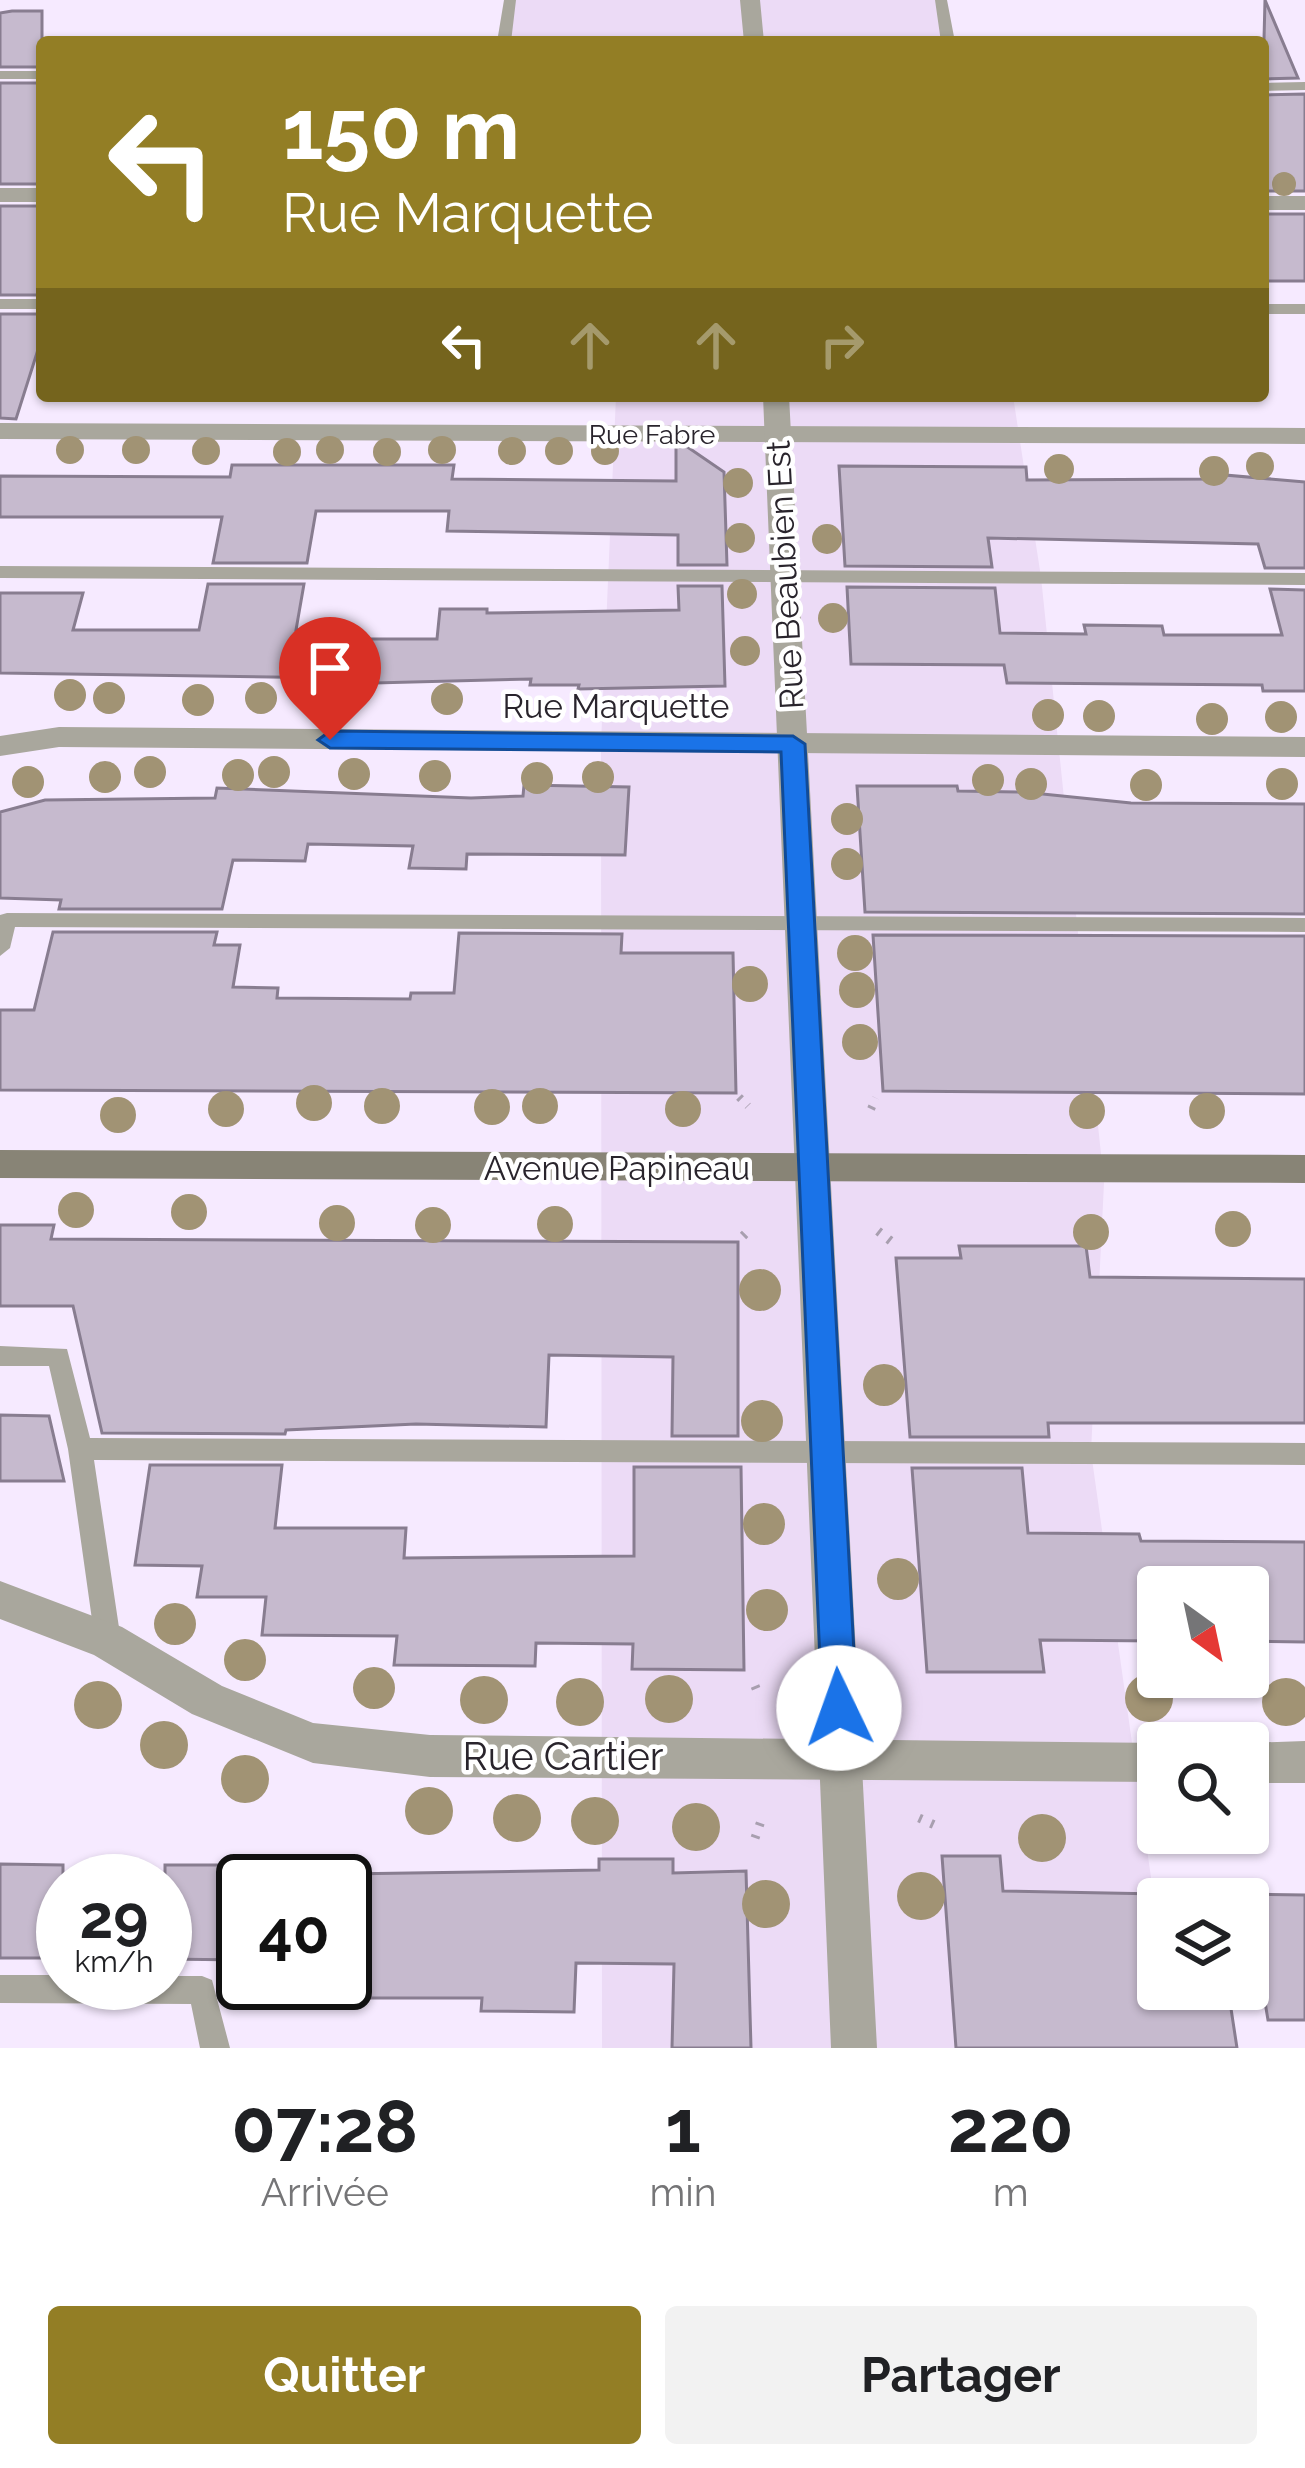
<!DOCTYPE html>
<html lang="fr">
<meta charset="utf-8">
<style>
:root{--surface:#fff;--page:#f2f2f2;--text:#202124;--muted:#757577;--accent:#937e25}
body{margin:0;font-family:Raleway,sans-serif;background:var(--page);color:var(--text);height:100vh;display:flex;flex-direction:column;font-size:45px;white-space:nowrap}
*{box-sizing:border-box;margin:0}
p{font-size:39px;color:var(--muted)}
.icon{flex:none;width:66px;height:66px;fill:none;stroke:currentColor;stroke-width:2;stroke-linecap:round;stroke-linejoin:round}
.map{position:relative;height:2048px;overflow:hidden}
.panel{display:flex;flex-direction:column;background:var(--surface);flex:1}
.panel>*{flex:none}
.guide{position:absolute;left:36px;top:36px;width:1233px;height:366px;border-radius:12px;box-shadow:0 3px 9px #0004;background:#937e25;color:#fff;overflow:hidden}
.needle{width:78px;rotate:147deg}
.buttons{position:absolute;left:1137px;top:1566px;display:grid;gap:24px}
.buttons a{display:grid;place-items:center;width:132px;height:132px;border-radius:12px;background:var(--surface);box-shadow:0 3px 9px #0004;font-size:60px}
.speed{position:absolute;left:36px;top:1854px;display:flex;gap:24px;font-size:60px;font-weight:700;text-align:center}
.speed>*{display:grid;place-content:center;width:156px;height:156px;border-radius:50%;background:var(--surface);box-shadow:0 3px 9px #0004;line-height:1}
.speed small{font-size:30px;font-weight:400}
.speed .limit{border:6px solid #111;border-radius:18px;background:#fff;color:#111}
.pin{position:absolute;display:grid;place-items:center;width:102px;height:102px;color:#fff;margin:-123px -51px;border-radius:50% 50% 50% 0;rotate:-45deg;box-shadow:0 0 12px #0007}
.pin .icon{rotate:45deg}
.me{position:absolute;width:132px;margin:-66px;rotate:357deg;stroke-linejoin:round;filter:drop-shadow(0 0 9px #0008)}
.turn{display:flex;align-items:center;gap:42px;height:252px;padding:0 48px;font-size:54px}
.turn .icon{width:156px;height:156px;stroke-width:2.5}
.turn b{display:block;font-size:84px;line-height:102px}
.lanes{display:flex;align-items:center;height:114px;padding:0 48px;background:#0003;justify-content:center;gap:60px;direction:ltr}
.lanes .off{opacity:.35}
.eta{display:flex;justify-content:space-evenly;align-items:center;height:204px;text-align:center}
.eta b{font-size:72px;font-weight:700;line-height:84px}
.cta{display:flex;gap:24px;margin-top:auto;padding:24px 48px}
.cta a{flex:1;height:138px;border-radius:12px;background:var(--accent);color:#fff;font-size:48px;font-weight:700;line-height:138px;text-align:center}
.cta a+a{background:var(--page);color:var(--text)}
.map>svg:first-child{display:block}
.built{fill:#ecdbf6}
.building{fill:#c6bace;stroke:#887d90;stroke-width:3}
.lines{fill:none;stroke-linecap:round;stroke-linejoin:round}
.path-far1{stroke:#a89faf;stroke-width:8;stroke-dasharray:3 9;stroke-linecap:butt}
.path{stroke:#a89faf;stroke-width:9;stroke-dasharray:3 10;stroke-linecap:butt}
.service{fill:#a9a79d;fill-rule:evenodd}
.minor{fill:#a9a79d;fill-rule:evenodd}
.tertiary{fill:#a9a79d;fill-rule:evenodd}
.secondary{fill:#888476;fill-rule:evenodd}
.tree{fill:#a19374}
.route{fill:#1a73e8;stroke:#114b97;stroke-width:3}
.labels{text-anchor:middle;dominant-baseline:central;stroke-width:9;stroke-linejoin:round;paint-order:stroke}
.far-street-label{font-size:27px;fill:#29242c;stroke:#fff}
.street-label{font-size:33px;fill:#29242c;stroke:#fff}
.near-street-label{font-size:39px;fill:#29242c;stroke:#fff}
</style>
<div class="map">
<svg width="1305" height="2048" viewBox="0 0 1305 2048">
<rect width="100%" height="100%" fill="#f6eaff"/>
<!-- built -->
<path class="built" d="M511 0H937L945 42H505Z
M616 396H1013L1041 577 1104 1183 1091 1452 1158 1927V1989L1175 2048H602L601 743Z"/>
<!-- building -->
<path class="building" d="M1265 0 1298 78 1263 79Z
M12 11H42V67H0V13Z
M0 83H42V184H0Z
M1305 94V191H1263V95Z
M0 206H42V295H0Z
M1263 214H1305V281H1263Z
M0 314H42V337L16 419 0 418Z
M676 446H686L724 472 727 565H678V535L447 531 449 511H316L307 563H213L222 517H0V476L230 477 232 465H454L452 479 676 481Z
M839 466 1026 467 1027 480 1214 479 1213 474 1305 482V568H1265L1258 544 988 538 992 567 845 566Z
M208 584H304L296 630H343L342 639H437L440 609H487V613L679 610 678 586H722L725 686 578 689 579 685H530L531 679 336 684 337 678 0 673V593H83L73 630H199Z
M847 587 995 588 1000 633 1086 634 1084 625 1162 626 1164 635H1282L1270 589 1305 590V691H1263L1262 685 1007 683 1004 665 851 664Z
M524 785 629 787 625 855 467 854 466 869 409 868 413 846 308 844 305 861 233 860 222 909H59L61 900 0 898V812L45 800 215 798 217 788 471 798 523 796Z
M857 786H957L958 791 1023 792 1131 803 1305 804V914L865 912Z
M53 932H217L214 945H240L233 987 278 988 277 998 410 999 411 993H454L459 933 622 934 621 953H733L736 1093 0 1090V1010H34Z
M873 935 1305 936V1094L883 1091Z
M0 1225H54L51 1239 738 1242V1436H672L673 1357 549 1355 546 1427 416 1424 286 1430 285 1434 102 1433 73 1306H0Z
M959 1246H1086L1090 1277 1305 1279V1423H1048L1049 1437H910L896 1258H961Z
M0 1415 49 1416 64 1481H0Z
M150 1465H282L275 1528H406L404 1558 634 1556V1467H741L744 1670 632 1669 633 1644 536 1643 535 1666 394 1665 397 1636 262 1635 266 1597H197L202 1566 135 1565Z
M912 1468H1022L1028 1533 1139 1534 1141 1541 1305 1542V1642L1248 1641V1587H1158V1641L1040 1640 1044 1672H927Z
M942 1856H1000L1003 1891 1158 1894V1989H1228L1237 2048H956Z
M599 1859H673V1873L746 1871 751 2048H672L674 1964 576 1963 574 2012 481 2011 482 1998H368L369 1991H345V1874L599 1870Z
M0 1864 63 1865V1958H0Z
M165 1865H243V1960L165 1959Z
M1247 1894 1305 1895V2020H1268Z"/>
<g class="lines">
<!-- path-far1 -->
<path class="path-far1" d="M739 1097 748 1106
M871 1109 876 1098"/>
<!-- path -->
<path class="path" d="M878 1231 892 1242
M743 1236 751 1228
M755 1686 760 1698
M919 1818 937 1826
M755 1838 762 1818"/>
<!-- service -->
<path class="service" d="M504 0H516L511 42H497Z
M935 0H947L955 42H941Z
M0 71H42V79H0Z
M1305 82V90L1263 91V83Z
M0 299H42V309H0Z
M1263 304H1305V314H1263Z
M0 566 1305 573V585L0 578Z
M7 913 1305 918V932L15 927 10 948 0 956V915Z
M0 1346 67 1349 90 1438 1305 1443V1465L94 1460 121 1641 117 1650 108 1653 99 1650 95 1641 68 1449 49 1366H0Z
M0 1975H63V1983H165V1976H202L212 1980 230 2048H200L191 2004 0 2003Z"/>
<!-- minor -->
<path class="minor" d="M0 188H42V202H0Z
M1263 196H1305V210H1263Z
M0 423 1305 428V444L0 439Z
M59 727 1305 737V757L59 747 0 756V736Z
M0 1581 122 1627 222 1686 313 1723 430 1735 1164 1743H1158V1782L430 1777 313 1763 192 1714 94 1655 0 1619Z
M1305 1741V1783H1248V1743H1244Z"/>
<!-- tertiary -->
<path class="tertiary" d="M740 0H760L764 42H744Z
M763 396H789L877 2048H831Z"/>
<!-- secondary -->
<path class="secondary" d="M0 1150 1305 1155V1183L0 1178Z"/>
</g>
<!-- trees -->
<g class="tree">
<circle cx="1284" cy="184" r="12"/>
<circle cx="70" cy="450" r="14"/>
<circle cx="136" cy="450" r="14"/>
<circle cx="330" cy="450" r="14"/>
<circle cx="442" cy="450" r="14"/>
<circle cx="206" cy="451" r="14"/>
<circle cx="512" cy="451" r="14"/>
<circle cx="559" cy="451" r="14"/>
<circle cx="605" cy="451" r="14"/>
<circle cx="287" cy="452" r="14"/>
<circle cx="387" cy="452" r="14"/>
<circle cx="1260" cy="466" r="14"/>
<circle cx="1059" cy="469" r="15"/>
<circle cx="1214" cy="471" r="15"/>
<circle cx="738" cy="483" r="15"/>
<circle cx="740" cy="538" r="15"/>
<circle cx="827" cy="539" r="15"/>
<circle cx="742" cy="594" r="15"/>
<circle cx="833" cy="618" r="15"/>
<circle cx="745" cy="651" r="15"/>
<circle cx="70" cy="695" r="16"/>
<circle cx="109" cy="698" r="16"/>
<circle cx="261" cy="698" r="16"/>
<circle cx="447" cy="699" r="16"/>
<circle cx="198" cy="700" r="16"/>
<circle cx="1048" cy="715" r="16"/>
<circle cx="1099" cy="716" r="16"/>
<circle cx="1281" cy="717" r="16"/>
<circle cx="1212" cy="719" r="16"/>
<circle cx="150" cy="772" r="16"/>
<circle cx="274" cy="772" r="16"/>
<circle cx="354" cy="774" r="16"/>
<circle cx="238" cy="775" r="16"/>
<circle cx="435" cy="776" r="16"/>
<circle cx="105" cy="777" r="16"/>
<circle cx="598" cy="777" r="16"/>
<circle cx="537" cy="778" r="16"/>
<circle cx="988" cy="780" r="16"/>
<circle cx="28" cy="782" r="16"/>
<circle cx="1031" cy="784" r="16"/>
<circle cx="1282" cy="784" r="16"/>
<circle cx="1146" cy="785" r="16"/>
<circle cx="847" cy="819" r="16"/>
<circle cx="847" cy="864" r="16"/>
<circle cx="855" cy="953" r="18"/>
<circle cx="750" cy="984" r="18"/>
<circle cx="857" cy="990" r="18"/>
<circle cx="860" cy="1042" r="18"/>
<circle cx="314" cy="1103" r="18"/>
<circle cx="382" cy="1106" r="18"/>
<circle cx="540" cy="1106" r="18"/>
<circle cx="492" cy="1107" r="18"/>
<circle cx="226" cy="1109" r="18"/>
<circle cx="683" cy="1109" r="18"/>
<circle cx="1087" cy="1111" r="18"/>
<circle cx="1207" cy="1111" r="18"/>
<circle cx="118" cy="1115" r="18"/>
<circle cx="76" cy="1210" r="18"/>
<circle cx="189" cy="1212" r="18"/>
<circle cx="337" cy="1223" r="18"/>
<circle cx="555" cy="1224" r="18"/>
<circle cx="433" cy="1225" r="18"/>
<circle cx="1233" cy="1229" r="18"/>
<circle cx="1091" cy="1232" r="18"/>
<circle cx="760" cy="1290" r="21"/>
<circle cx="884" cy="1385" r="21"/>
<circle cx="762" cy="1421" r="21"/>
<circle cx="764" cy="1524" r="21"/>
<circle cx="898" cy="1579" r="21"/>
<circle cx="767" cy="1610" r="21"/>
<circle cx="175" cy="1624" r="21"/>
<circle cx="245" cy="1660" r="21"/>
<circle cx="374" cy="1688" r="21"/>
<circle cx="1149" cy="1698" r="24"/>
<circle cx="669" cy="1699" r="24"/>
<circle cx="484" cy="1700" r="24"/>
<circle cx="580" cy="1702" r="24"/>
<circle cx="1286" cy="1702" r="24"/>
<circle cx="98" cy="1705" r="24"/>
<circle cx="164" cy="1745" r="24"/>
<circle cx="245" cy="1779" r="24"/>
<circle cx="429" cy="1811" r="24"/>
<circle cx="517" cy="1818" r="24"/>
<circle cx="595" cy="1821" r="24"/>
<circle cx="696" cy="1827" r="24"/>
<circle cx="1042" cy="1838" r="24"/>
<circle cx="921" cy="1896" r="24"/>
<circle cx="766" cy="1904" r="24"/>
</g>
<!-- route -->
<path class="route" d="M330 731 793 736 805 744 857 1708 852 1720 839 1725 827 1720 822 1708 781 752 330 748 318 740Z"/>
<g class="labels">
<!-- far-street labels -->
<g class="far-street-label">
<text x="652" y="434">Rue Fabre</text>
</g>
<!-- street labels -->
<g class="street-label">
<text transform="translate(785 575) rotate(-93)">Rue Beaubien Est</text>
<text x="616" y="706">Rue Marquette</text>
<text x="617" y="1168">Avenue Papineau</text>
</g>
<!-- near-street labels -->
<g class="near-street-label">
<text x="563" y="1756">Rue Cartier</text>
</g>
</g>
</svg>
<div class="buttons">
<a><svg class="needle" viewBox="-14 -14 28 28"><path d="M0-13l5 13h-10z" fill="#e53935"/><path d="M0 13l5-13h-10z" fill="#757577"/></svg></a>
<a><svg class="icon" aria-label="search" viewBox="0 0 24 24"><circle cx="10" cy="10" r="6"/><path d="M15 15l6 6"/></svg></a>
<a><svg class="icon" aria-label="layers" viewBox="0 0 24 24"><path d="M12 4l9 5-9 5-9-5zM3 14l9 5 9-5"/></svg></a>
</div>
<div class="speed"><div>29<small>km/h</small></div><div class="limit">40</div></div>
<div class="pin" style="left:330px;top:740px;background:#d93025"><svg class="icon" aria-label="arrive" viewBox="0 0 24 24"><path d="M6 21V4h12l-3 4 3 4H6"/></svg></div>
<svg class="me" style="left:839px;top:1708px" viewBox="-20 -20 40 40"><circle r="19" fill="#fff"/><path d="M0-13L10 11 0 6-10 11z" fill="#1a73e8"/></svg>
<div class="guide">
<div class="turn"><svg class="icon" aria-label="left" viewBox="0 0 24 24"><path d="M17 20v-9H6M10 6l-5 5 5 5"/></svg><div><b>150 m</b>Rue Marquette</div></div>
<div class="lanes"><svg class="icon" aria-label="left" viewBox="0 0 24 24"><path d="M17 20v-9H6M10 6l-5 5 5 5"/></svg><svg class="icon off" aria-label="ahead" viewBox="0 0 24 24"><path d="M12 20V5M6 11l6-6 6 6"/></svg><svg class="icon off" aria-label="ahead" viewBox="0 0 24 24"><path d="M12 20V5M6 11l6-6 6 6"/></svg><svg class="icon off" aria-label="right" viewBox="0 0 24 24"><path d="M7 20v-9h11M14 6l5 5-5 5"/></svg></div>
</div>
</div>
<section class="panel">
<div class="eta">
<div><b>07:28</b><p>Arrivée</p></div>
<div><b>1</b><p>min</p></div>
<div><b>220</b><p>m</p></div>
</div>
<div class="cta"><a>Quitter</a><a>Partager</a></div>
</section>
